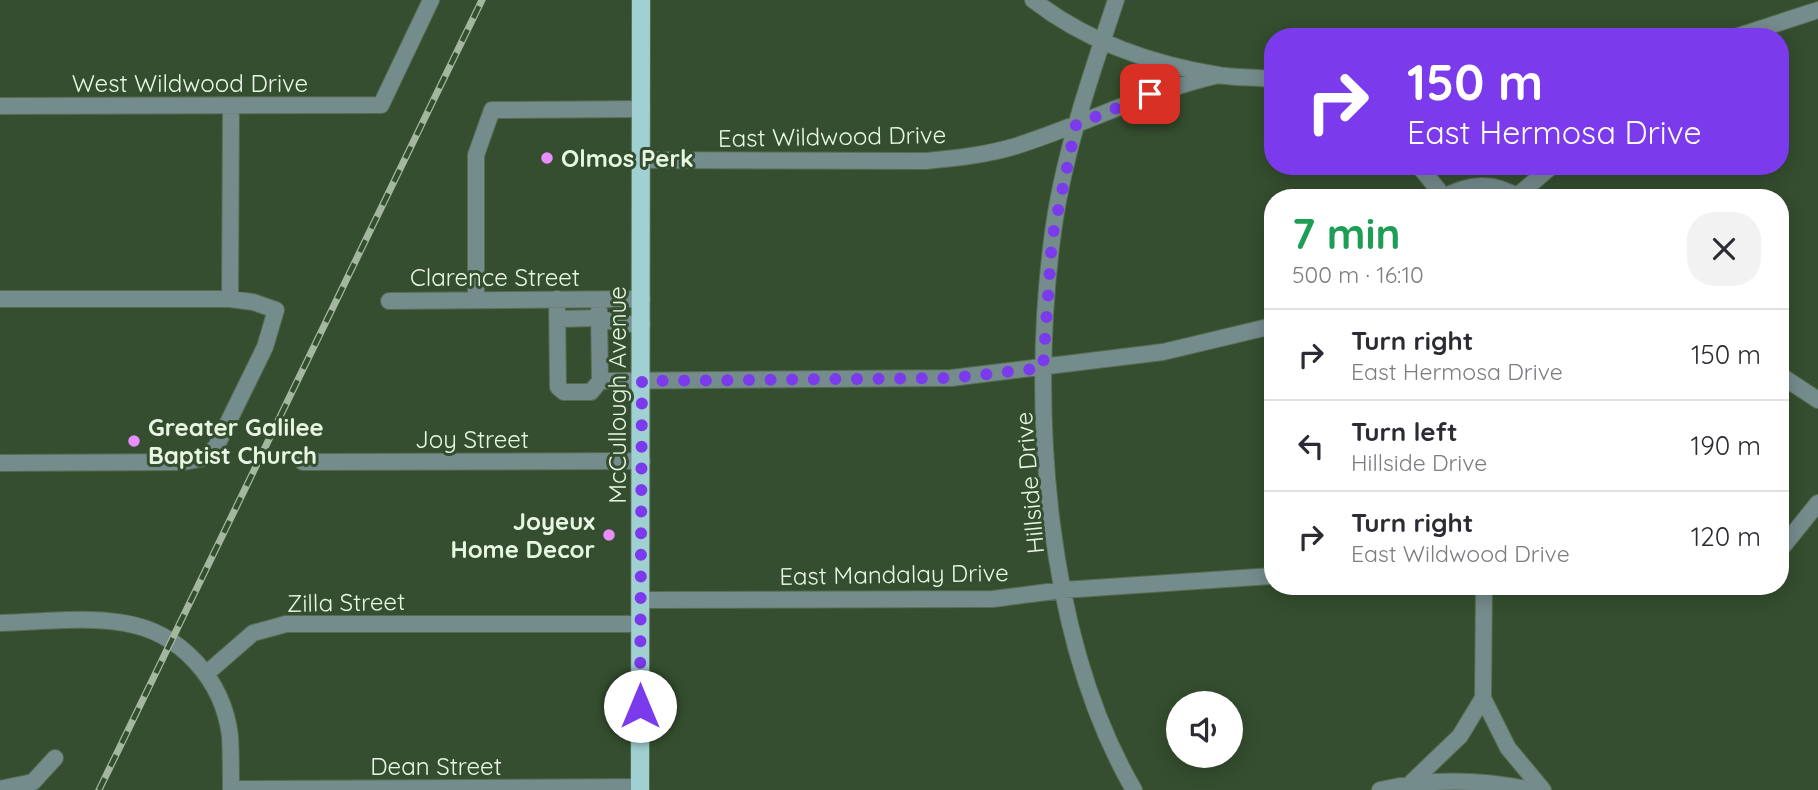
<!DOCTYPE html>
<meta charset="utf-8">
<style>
:root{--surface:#fff;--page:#f2f2f3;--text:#2b2b33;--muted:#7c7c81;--line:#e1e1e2}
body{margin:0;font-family:Quicksand,sans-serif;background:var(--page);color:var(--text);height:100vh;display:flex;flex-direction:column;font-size:26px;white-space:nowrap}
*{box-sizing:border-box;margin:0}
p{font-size:23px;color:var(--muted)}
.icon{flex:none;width:38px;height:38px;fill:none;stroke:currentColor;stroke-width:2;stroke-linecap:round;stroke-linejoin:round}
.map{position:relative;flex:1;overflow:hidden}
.details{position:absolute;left:1264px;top:189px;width:525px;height:406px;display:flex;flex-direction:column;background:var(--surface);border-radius:28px;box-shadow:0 4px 18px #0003}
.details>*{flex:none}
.banner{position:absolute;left:1264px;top:28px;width:525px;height:147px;border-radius:28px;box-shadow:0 4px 18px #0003;background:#7c3aed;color:#fff;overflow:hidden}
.tools{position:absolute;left:1166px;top:691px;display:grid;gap:14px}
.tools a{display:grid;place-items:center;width:77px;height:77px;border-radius:50%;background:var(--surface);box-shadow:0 4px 18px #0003;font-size:35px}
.pin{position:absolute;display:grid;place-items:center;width:60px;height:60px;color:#fff;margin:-30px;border-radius:14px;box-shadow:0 4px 10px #0006}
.me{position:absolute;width:77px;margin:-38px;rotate:0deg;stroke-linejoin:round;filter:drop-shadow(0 0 5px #0008)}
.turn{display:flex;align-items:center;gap:24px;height:147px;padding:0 28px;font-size:32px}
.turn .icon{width:91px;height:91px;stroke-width:2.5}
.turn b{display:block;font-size:49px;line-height:60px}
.round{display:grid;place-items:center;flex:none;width:74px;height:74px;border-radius:28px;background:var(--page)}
.summary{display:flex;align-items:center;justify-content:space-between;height:119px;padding:0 28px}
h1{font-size:42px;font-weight:800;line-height:52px;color:#1e9e55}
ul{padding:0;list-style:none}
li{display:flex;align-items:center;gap:21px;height:91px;padding:0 28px;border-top:2px solid var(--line)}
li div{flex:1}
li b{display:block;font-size:26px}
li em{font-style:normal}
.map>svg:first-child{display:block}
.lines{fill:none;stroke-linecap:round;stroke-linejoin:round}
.minor-casing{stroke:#556c50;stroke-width:18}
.major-casing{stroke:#556c50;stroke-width:20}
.minor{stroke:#758c8d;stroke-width:16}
.major{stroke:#a0d0d2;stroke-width:18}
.rail-casing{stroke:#a3b69e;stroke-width:7}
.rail{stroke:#354e2f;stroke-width:4.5;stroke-dasharray:13;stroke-linecap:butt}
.route{stroke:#7c3aed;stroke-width:12;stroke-dasharray:0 21.6}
.poi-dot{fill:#e88eff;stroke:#354e2f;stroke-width:2.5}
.labels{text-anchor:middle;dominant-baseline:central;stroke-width:6;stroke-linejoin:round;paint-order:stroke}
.street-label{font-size:24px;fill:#e8f7e4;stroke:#354e2f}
.poi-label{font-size:24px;font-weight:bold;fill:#e8f7e4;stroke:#354e2f;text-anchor:start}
</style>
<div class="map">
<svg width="1818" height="790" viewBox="0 0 1818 790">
<rect width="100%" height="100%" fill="#354e2f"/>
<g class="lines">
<defs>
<path id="minor" d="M1033 0C1086 41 1151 64 1218 75 1236 78 1254 77 1272 79
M1116 0C1090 78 1062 158 1052 240 1030 411 1046 639 1134 790
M1735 37 1818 10
M0 106 381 105 431 0
M643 160 926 161C956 158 987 155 1016 146 1085 124 1148 91 1219 75
M1419 166 1444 197
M1517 196 1552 166
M1443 198C1468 183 1495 181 1519 198
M0 299H230L253 302 276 310 265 347 216 447 204 458 184 462 0 463
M230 299 231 107
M557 299 558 387 564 392H591L600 381 951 378 1163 352 1272 326
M476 300V155L492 110 642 109
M389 301 642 299
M599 310 600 381
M558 319 599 318 621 324H642
M1780 375 1818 400
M303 462 642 461
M1780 550 1818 503
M1484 586 1483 698 1508 748 1543 790
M641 600 993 599 1063 590 1272 576
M0 623C40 622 84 616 124 623 180 632 223 679 230 736 231 754 231 772 231 790
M207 673 253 633 286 624H641
M1412 782 1460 736 1483 698
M0 789 33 782 55 758
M231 789 640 787
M1380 790C1430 778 1480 779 1531 790"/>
<path id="major" d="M640 790 641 0"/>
</defs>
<!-- minor casing -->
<use href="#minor" class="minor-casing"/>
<!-- major casing -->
<use href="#major" class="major-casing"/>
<!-- minor -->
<use href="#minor" class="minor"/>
<!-- major -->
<use href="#major" class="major"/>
<defs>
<path id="rail" d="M99 790 482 0"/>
</defs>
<!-- rail casing -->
<use href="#rail" class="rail-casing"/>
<!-- rail -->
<use href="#rail" class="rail"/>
</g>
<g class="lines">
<!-- route -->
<path class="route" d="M640 706 642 381 951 378 1043 368 1052 239 1076 125 1150 94"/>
</g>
<!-- markers -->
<g class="poi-dot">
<circle cx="547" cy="158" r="7"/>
<circle cx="134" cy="441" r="7"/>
<circle cx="609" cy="535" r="7"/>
</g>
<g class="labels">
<!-- street labels -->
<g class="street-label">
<text x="190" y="83">West Wildwood Drive</text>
<text transform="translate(832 136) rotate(-1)">East Wildwood Drive</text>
<text x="495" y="277">Clarence Street</text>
<text transform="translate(617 395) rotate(-90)">McCullough Avenue</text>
<text x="472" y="439">Joy Street</text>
<text transform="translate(1029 483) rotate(-95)">Hillside Drive</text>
<text transform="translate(894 574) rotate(-1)">East Mandalay Drive</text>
<text transform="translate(346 602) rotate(-1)">Zilla Street</text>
<text x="436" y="766">Dean Street</text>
</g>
<!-- poi labels -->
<g class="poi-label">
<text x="561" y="158">Olmos Perk</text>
<text x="148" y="427">Greater Galilee<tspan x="148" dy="28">Baptist Church</tspan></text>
<text x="595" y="521" text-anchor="end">Joyeux<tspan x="595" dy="28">Home Decor</tspan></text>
</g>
</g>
</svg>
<div class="tools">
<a><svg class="icon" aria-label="sound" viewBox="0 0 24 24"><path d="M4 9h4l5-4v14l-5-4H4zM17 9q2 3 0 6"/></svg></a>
</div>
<div class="pin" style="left:1150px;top:94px;background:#d93025"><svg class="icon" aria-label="arrive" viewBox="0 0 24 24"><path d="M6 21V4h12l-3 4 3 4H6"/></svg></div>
<svg class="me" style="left:640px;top:706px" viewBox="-20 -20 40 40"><circle r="19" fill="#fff"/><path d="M0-13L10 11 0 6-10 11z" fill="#7c3aed"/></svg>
<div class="banner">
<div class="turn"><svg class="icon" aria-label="right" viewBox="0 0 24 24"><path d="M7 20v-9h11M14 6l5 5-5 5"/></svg><div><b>150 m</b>East Hermosa Drive</div></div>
</div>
<section class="details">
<div class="summary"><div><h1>7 min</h1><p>500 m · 16:10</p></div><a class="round"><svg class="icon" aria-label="close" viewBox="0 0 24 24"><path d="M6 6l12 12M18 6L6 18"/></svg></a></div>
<ul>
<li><svg class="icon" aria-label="right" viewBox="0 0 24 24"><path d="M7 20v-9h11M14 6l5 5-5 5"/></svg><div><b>Turn right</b><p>East Hermosa Drive</p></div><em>150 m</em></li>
<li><svg class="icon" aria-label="left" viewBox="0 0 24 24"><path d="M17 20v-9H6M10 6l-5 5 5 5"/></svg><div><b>Turn left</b><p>Hillside Drive</p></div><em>190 m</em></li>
<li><svg class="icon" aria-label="right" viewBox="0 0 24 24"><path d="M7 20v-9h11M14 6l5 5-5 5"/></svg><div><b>Turn right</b><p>East Wildwood Drive</p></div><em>120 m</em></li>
</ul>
</section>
</div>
